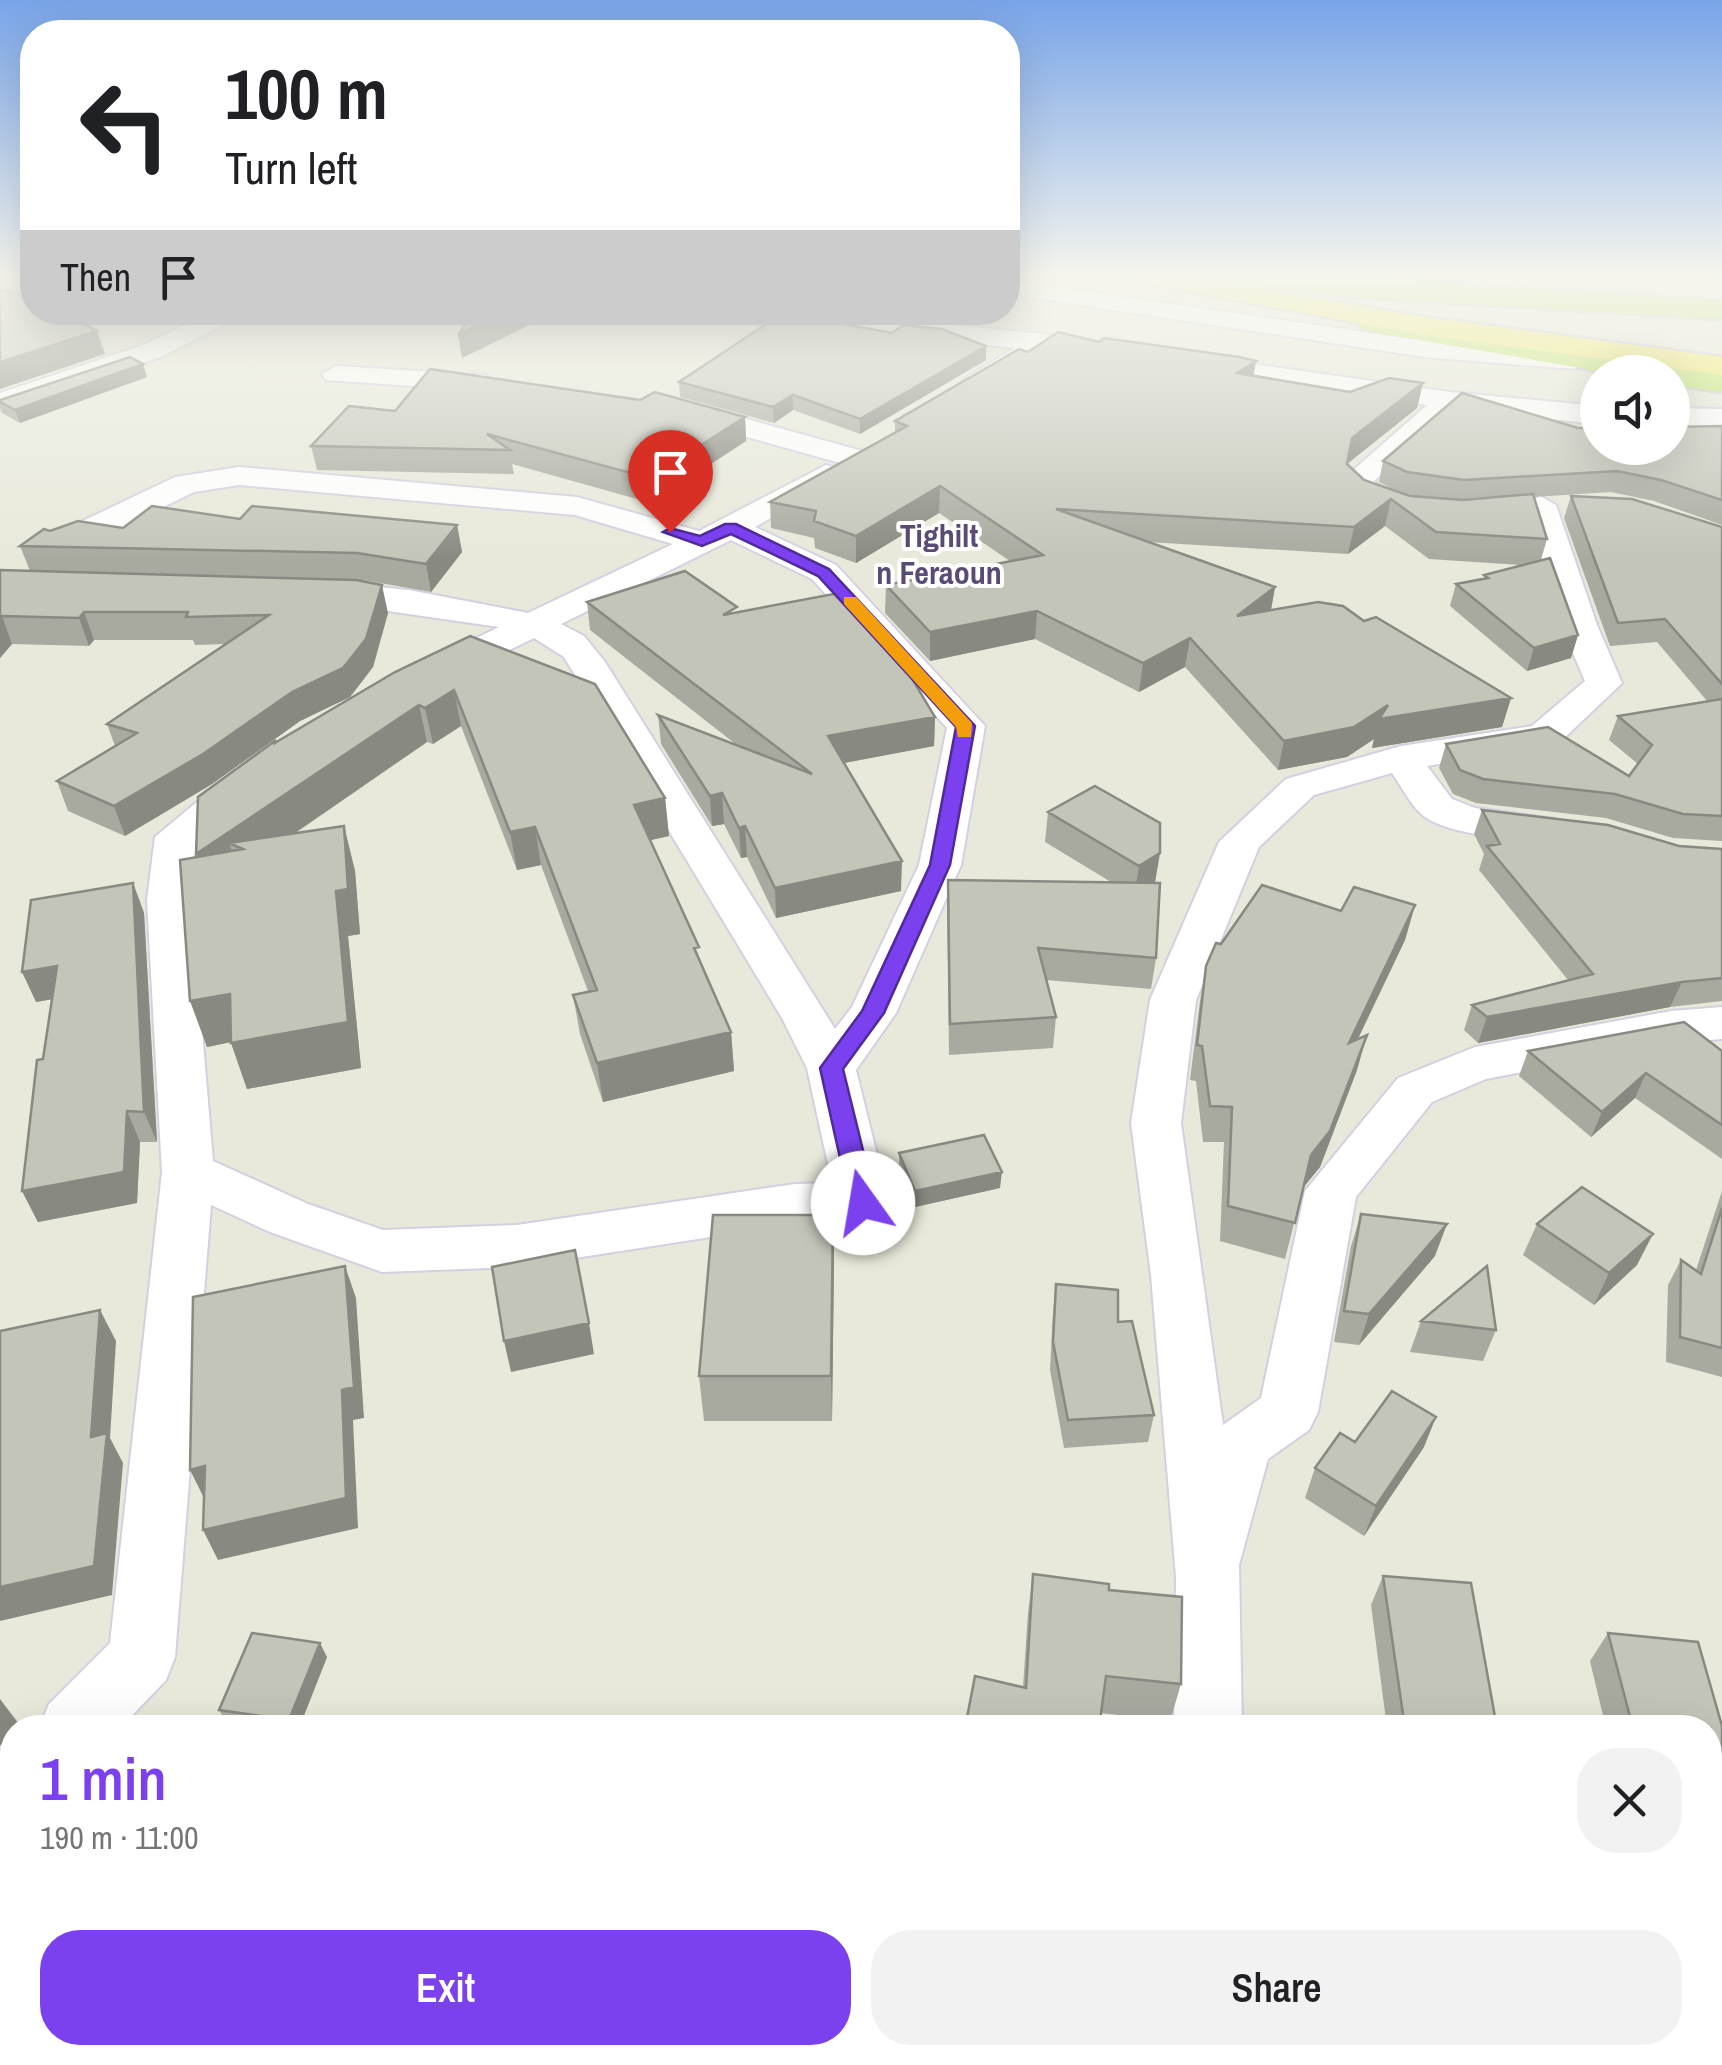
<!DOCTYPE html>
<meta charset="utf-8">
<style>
:root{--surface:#fff;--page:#f2f2f2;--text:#202124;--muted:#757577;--accent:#7b41ef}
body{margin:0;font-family:"Archivo Narrow",sans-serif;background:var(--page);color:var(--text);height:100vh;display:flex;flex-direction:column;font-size:38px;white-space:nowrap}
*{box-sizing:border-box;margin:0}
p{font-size:32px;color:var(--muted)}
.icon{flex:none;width:55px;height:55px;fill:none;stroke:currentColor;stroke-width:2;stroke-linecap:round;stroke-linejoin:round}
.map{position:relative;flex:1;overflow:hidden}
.panel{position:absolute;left:0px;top:1715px;width:1722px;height:350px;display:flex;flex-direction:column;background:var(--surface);border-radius:40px 40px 0 0;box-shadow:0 10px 40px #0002}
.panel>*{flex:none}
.guide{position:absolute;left:20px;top:20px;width:1000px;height:305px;border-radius:40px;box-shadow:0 10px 40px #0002;background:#fff;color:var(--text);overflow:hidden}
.buttons{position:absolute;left:1580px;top:355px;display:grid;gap:20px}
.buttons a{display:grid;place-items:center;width:110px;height:110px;border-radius:50%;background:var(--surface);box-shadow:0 10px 40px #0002;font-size:50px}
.pin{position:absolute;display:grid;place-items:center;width:85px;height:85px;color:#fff;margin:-102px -42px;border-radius:50% 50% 50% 0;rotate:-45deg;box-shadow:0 0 10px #0007}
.pin .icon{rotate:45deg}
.me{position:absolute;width:110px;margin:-55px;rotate:347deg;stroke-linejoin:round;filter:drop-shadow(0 0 8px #0008)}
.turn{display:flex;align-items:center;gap:35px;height:210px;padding:0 40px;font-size:45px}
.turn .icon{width:130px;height:130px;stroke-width:2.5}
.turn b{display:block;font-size:70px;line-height:85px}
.then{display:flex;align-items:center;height:95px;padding:0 40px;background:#0003;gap:20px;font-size:38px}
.round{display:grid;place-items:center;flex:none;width:105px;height:105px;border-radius:40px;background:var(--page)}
.summary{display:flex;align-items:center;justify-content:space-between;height:170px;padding:0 40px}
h1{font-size:60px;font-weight:600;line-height:75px;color:var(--accent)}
.cta{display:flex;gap:20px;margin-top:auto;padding:20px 40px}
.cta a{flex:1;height:115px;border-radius:40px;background:var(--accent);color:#fff;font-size:40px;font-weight:600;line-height:115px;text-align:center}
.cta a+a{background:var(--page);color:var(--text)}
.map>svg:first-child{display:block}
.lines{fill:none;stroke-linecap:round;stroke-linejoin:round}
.street-casing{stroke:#d5cfe0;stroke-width:4}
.primary-casing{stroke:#cbcbcb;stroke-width:5}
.highway-casing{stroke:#cbcbcb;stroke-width:5}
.street{fill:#fff;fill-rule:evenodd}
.primary{fill:#c1e860;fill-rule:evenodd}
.highway{fill:#f4ed5a;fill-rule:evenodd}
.wall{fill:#a8a99f}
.shaded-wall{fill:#888a82}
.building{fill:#c3c5b9;stroke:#888a82;stroke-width:2.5}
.route{fill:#7b41ef;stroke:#502a9b;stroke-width:2.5}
.slow{fill:#f59e0b}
.labels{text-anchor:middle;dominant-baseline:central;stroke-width:8;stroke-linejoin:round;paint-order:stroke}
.far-quarter-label{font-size:32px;font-weight:bold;fill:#594b75;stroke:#fff}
</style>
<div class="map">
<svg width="1722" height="2065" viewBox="0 0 1722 2065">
<rect width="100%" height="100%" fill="#e8e9da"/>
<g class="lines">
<defs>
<path id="street" d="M1008 280 1425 341 1574 353 1587 361 1574 369 1425 357 1008 294Z
M213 312H247L161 357 0 410V393L143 345Z
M739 312H829L1043 334 1063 338 1067 344 974 393 960 385 964 379 1015 348 751 320Z
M1189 355 1450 392 1598 406V424L1456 409 1374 481C1387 495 1410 495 1420 509L1404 518 1364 507 1342 480 1427 405 1179 369 1176 363 1179 357Z
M336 366 485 375 499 383 485 391 326 380 322 374Z
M685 402 866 452 870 458 855 467 675 417 671 411Z
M1672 408 1722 409V427L1672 426Z
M826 465 837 468 841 474 837 480 755 527 836 565 985 726 961 865 896 1013 856 1070 889 1203 882 1217 863 1223 795 1224 517 1267 382 1272 270 1232 211 1205 175 1657 166 1680 120 1728H39L49 1704 110 1643 162 1172 147 900 155 837 234 771H262L268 779 196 841 191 900 213 1161 308 1204 383 1230 517 1225 795 1184 832 1183 807 1068 782 1018 564 657 534 638 449 680H423L418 672 423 664 499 627 318 601 306 598 301 591 306 584 318 581 409 590 528 613 673 544 575 515 239 485 194 492 71 552 59 555 43 545 47 538 175 477 239 467 577 497 699 531ZM731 540 812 579 947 728 919 865 852 1007 835 1029 605 662 584 636 561 624Z
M1540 496 1556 505 1597 625 1622 683 1558 744 1427 766 1452 799 1475 808 1555 819 1561 828 1555 837C1527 844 1448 834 1425 817 1412 808 1401 786 1392 773L1314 795 1259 847 1196 1000 1181 1123 1223 1425 1261 1398 1305 1191 1398 1078 1475 1047 1671 1011 1722 1007V1039L1671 1043 1486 1079 1432 1102 1356 1197 1318 1412 1309 1430 1268 1459 1239 1565 1242 1728H1174L1176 1577 1151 1275 1131 1123 1150 1000 1219 842 1286 779 1401 746 1532 726 1585 681 1561 625 1524 505Z
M12 1756V1839L0 1845V1761Z
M1101 2052H1180L1178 2065H1098Z"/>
<path id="primary" d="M1204 273H1289L1722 301V319L1350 297 1218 281Z
M1373 315 1722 372V392L1672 385V372H1603L1362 330 1358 324Z"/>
<path id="highway" d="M1120 273H1178L1417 316 1722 357V375L1417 334 1134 281Z"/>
</defs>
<!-- street casing -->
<use href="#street" class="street-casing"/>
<!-- primary casing -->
<use href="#primary" class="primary-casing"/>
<!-- highway casing -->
<use href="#highway" class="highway-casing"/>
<!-- street -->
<use href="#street" class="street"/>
<!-- primary -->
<use href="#primary" class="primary"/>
<!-- highway -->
<use href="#highway" class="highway"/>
</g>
<!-- wall -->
<path class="wall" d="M1099 342 1256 361 1253 376 1350 392 1423 383 1417 408 1347 464 1364 480 1410 496 1431 498 1402 494 1379 482 1383 461 1578 428 1722 426V525L1654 501 1611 492 1534 497 1547 539 1541 560 1578 635 1571 658 1527 671 1450 606 1456 584 1483 579 1484 575 1521 565 1429 559 1385 526 1348 554 1148 542 1275 587 1271 610 1364 621 1511 698 1502 727 1372 748 1374 739 1347 757 1278 770 1185 667 1139 692 1035 639 930 661 885 613 886 585 1010 561 939 513 856 563 815 548 814 538 771 528 770 502 895 432V421L1028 352Z
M986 360 860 434 793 410 774 423 680 397 679 382Z
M147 377 20 423 2 413 0 408V400Z
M395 411 745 417 746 441 651 503 512 464 514 474 317 470 311 446Z
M1571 496 1722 527V841L1673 838 1606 818 1476 803 1453 794 1439 768 1446 744 1629 776 1638 764 1609 740 1618 716 1708 702 1657 642 1610 646 1564 518Z
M240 519 457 525 462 552 431 592 363 580H337L388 613 373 667 350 697 300 721 212 784 125 836 68 811 57 781 115 746 107 724 226 644 195 645 193 640H94L89 646 12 644 0 658V570L30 571 20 546 50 531 123 528Z
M587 602 737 613 935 717 934 746 844 763 901 891 776 918 747 857 741 858 724 824 712 826 661 744 658 715 738 746 590 630Z
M470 636 665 798 669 836 650 840 731 1032 734 1071 603 1102 580 1034 573 995 588 991 541 865 517 870 461 726 433 744 427 742 294 834 344 826 355 871 360 934 348 936 361 1068 247 1089 231 1042 207 1047 197 857 277 742Z
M1095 786 1155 883 1156 958 1151 989 1046 980 1056 1017 1053 1048 949 1055 947 911 948 880 1111 882 1045 842 1048 812Z
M1482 810 1679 846 1722 849V1001L1670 1007 1478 1043 1464 1030 1472 1005 1568 980 1479 870 1484 854 1474 834Z
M133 883 144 913 157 1142H140L137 1203 38 1222 22 1191 52 999 36 1002Z
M1415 905 1405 940 1358 1039 1357 1070 1320 1167 1303 1188 1285 1259 1220 1241 1224 1142H1203L1196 1081 1190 1080 1200 1001 1206 966 1221 944 1341 911Z
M1528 1051H1722V1159L1635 1098 1591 1137 1519 1076Z
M899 1153 1000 1188 915 1207 899 1169Z
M1722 1191V1377L1666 1362 1668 1285 1681 1260 1696 1270Z
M1361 1214 1435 1256 1359 1345 1334 1342 1351 1246Z
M1537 1224 1637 1265 1594 1305 1523 1255Z
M834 1261 832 1421H704L699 1376Z
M1056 1284 1118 1322 1154 1415 1148 1442 1064 1448 1050 1370 1053 1312Z
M1421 1321 1496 1330 1483 1361 1410 1352Z
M1355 1442 1424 1447 1364 1536 1305 1498 1315 1468Z
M1033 1574 1109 1590 1181 1684 1170 1721 1101 1713 1023 1687 1028 1613Z
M1383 1576 1497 1728H1387L1371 1605Z
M1608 1633 1698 1642 1722 1726V2065H1689L1686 2052H1710V1728H1606L1590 1661Z
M327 1657 299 1728H251L227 1724 219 1710Z"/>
<!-- shaded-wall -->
<path class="shaded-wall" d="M504 312H556L462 358 458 334Z
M97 331 105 354 0 389V362Z
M986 346V360L860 434V419Z
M1256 361 1252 385 1237 373Z
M143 364 147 377 20 423 15 410Z
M1423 383 1417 408 1347 464 1352 438Z
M793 395V410L774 423 773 407Z
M745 417 746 441 651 503 649 478Z
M940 486 939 513 856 563V536Z
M1391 499 1385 526 1348 554 1354 527Z
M457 525 462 552 431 592 426 564Z
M382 585 388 613 373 667 350 697 300 721 212 784 125 836 114 806Z
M1275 587 1270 615 1237 616Z
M1037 611 1035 639 930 661V632Z
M84 612 94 640 89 646 79 618Z
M2 616 12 644 0 658V618Z
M1578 635 1571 658 1527 671 1534 648Z
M1190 638 1185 667 1139 692 1143 663Z
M454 690 461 726 433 744 425 708Z
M1511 698 1502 727 1372 748 1374 739 1347 757 1278 770 1284 741 1388 705Z
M419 705 427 742 248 865 243 849 229 843 239 872 209 892 196 854Z
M935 717 934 746 828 766V736Z
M722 793 724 824 712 826 710 796Z
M665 798 669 836 638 843 634 805Z
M344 826 355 871 360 934 348 936 361 1068 247 1089 231 1043 336 891Z
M745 826 747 857 741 858 739 828Z
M535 827 541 865 517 870 510 832Z
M1160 853 1155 883 1134 897 1139 866Z
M902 861 901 891 776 918 775 888Z
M133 883 144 913 157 1142 144 1112Z
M1415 905 1405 940 1339 1078 1349 1043Z
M57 966 70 996 36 1002 22 972Z
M1682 982 1670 1007 1478 1043 1487 1017Z
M230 994 246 1039 207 1047 190 1001Z
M731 1032 734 1071 603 1102 597 1063Z
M1367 1035 1357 1070 1320 1167 1301 1190 1311 1155Z
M1646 1073 1635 1098 1591 1137 1602 1112Z
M127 1111 140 1142 137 1203 38 1222 22 1191Z
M1002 1172 1000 1188 915 1207V1191Z
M833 1215 834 1261 832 1421 831 1376Z
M1447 1224 1435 1256 1359 1345 1369 1314Z
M1653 1234 1637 1265 1594 1305 1609 1273Z
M345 1266 356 1298 364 1418 353 1420 358 1528 218 1560 203 1530 342 1390Z
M100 1310 116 1341 110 1438 123 1463 112 1595 0 1621V1587L91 1437Z
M589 1323 594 1354 511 1372 504 1341Z
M1436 1417 1424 1447 1364 1536 1376 1506Z
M205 1466V1500L190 1470Z
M320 1643 327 1657 299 1728H293L289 1720Z
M0 1699 19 1724 16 1728H12V1732L0 1746Z"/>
<!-- building -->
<path class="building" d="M0 290 14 292 32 302V312H53L63 318 69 316 97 331 0 362Z
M476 312H504L458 334Z
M783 313 892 333 903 325 942 329 986 346 860 419 793 395 773 407 679 382Z
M1058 332 1099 342 1104 338 1239 357 1256 361 1237 373 1350 392 1389 378 1423 383 1352 438 1347 464 1364 480 1410 496 1463 500 1533 494 1547 539 1436 532 1391 499 1354 527 1056 509 1275 587 1237 616 1318 602 1343 606 1364 621 1376 617 1511 698 1379 719 1388 705 1354 727 1284 741 1190 638 1143 663 1037 611 930 632 886 585 1043 555 940 486 856 536 814 521 816 511 770 502 907 426 895 421 1019 349 1028 352Z
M130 357 143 364 15 410 0 402V400Z
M430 369 640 400 655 392 745 417 649 478 487 434 510 450 311 446 349 406 395 411Z
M1462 393 1578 428H1598V448H1672V427L1722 426V500L1661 480 1617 471 1464 480 1407 472 1383 461Z
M1571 496 1632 499 1722 527V684L1665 619 1618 623Z
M152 506 240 519 252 506 457 525 426 564 357 553 20 546 44 529 50 531 78 521 123 528Z
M1550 558 1578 635 1534 648 1456 584 1488 578 1484 575Z
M0 570 356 580 382 585 366 639 343 668 292 692 203 754 114 806 57 781 137 733 107 724 269 615 186 617 188 612H84L79 618 2 616 0 618Z
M685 571 737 607 723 615 844 592 889 640 935 717 828 736 902 861 775 888 745 826 739 828 722 793 710 796 658 715 812 774 587 602Z
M470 636 595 684 665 798 634 805 699 947 694 948 731 1032 597 1063 573 995 597 990 535 827 510 832 454 690 425 708 419 705 196 854 198 797 276 740 273 744 395 672Z
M1722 699V816L1683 814 1615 794 1483 779 1460 770 1446 744 1548 727 1629 776 1652 745 1618 716Z
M1095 786 1160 823V853L1139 866 1048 812Z
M1482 810 1608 825 1679 846 1722 849V978L1682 982 1487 1017 1472 1005 1593 974 1487 846 1500 844Z
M344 826 348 889 336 891 348 1022 231 1043 230 994 190 1001 180 860 243 849 229 843Z
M948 880 1160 883 1156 958 1038 948 1056 1017 950 1024Z
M133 883 144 1112 127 1111 124 1172 22 1191 37 1060 43 1059 57 966 22 972 31 900Z
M1262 885 1341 911 1354 887 1415 905 1349 1043 1367 1035 1330 1131 1311 1155 1295 1223 1228 1206 1232 1107 1210 1106 1202 1046 1197 1045 1206 966 1216 943 1221 944Z
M1684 1022 1722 1051V1125L1646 1073 1602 1112 1528 1051Z
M984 1135 1002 1172 915 1191 899 1153Z
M1582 1187 1653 1234 1609 1273 1537 1224Z
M1722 1208V1348L1680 1337 1681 1260 1701 1274Z
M1361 1214 1447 1224 1369 1314 1344 1311Z
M713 1215H833L831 1376H699Z
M575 1250 589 1323 504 1341 492 1267Z
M345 1266 354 1387 342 1390 346 1498 203 1530 205 1466 190 1470 193 1297Z
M1487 1266 1496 1330 1421 1321Z
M1056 1284 1118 1290V1322L1132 1321 1154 1415 1068 1420 1053 1342Z
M100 1310 91 1437 107 1433 94 1566 0 1587V1331Z
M1392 1391 1436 1417 1376 1506 1315 1468 1340 1433 1355 1442Z
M1033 1574 1109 1584V1590L1182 1597 1181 1684 1106 1676 1099 1728H965L975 1676 1026 1688Z
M1383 1576 1471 1583 1497 1728H1405Z
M252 1633 320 1643 289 1720 219 1710Z
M1608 1633 1698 1642 1722 1726V2065H1719L1710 2029V1728H1633Z
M909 2052H1110L1109 2065H907Z"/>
<!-- sky -->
<linearGradient id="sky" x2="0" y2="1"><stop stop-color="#78a4e8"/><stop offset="0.49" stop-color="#f5f5ee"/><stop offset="1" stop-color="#f5f5ee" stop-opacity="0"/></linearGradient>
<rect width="1722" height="562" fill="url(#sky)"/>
<!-- route -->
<path class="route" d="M725 524H736L829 569 975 726 950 865 884 1013 843 1069 876 1203 863 1213 850 1203 820 1068 862 1011 930 865 956 727 818 576 731 534 702 546 663 532 670 528 700 536Z"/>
<!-- slow -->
<path class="slow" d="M844 597H856L972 723 971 737H958L956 727 844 604Z"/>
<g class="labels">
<!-- far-quarter labels -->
<g class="far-quarter-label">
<text x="939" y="535">Tighilt<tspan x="939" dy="37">n Feraoun</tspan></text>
</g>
</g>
</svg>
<div class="buttons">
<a><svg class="icon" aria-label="sound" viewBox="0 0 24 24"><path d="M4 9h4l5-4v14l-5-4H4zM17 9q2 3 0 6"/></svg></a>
</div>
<div class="pin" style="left:670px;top:532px;background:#d93025"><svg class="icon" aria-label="arrive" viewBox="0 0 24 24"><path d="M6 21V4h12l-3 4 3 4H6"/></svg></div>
<svg class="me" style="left:863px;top:1203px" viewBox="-20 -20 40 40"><circle r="19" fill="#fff"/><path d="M0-13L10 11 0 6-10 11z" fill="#7b41ef"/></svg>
<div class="guide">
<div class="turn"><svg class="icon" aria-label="left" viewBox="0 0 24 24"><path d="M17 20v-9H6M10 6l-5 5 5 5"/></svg><div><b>100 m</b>Turn left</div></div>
<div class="then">Then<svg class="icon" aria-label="arrive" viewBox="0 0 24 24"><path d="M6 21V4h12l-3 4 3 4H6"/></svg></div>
</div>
<section class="panel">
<div class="summary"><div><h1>1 min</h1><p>190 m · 11:00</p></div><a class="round"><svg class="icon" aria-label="close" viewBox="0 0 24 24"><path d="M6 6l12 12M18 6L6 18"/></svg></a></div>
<div class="cta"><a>Exit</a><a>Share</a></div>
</section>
</div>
